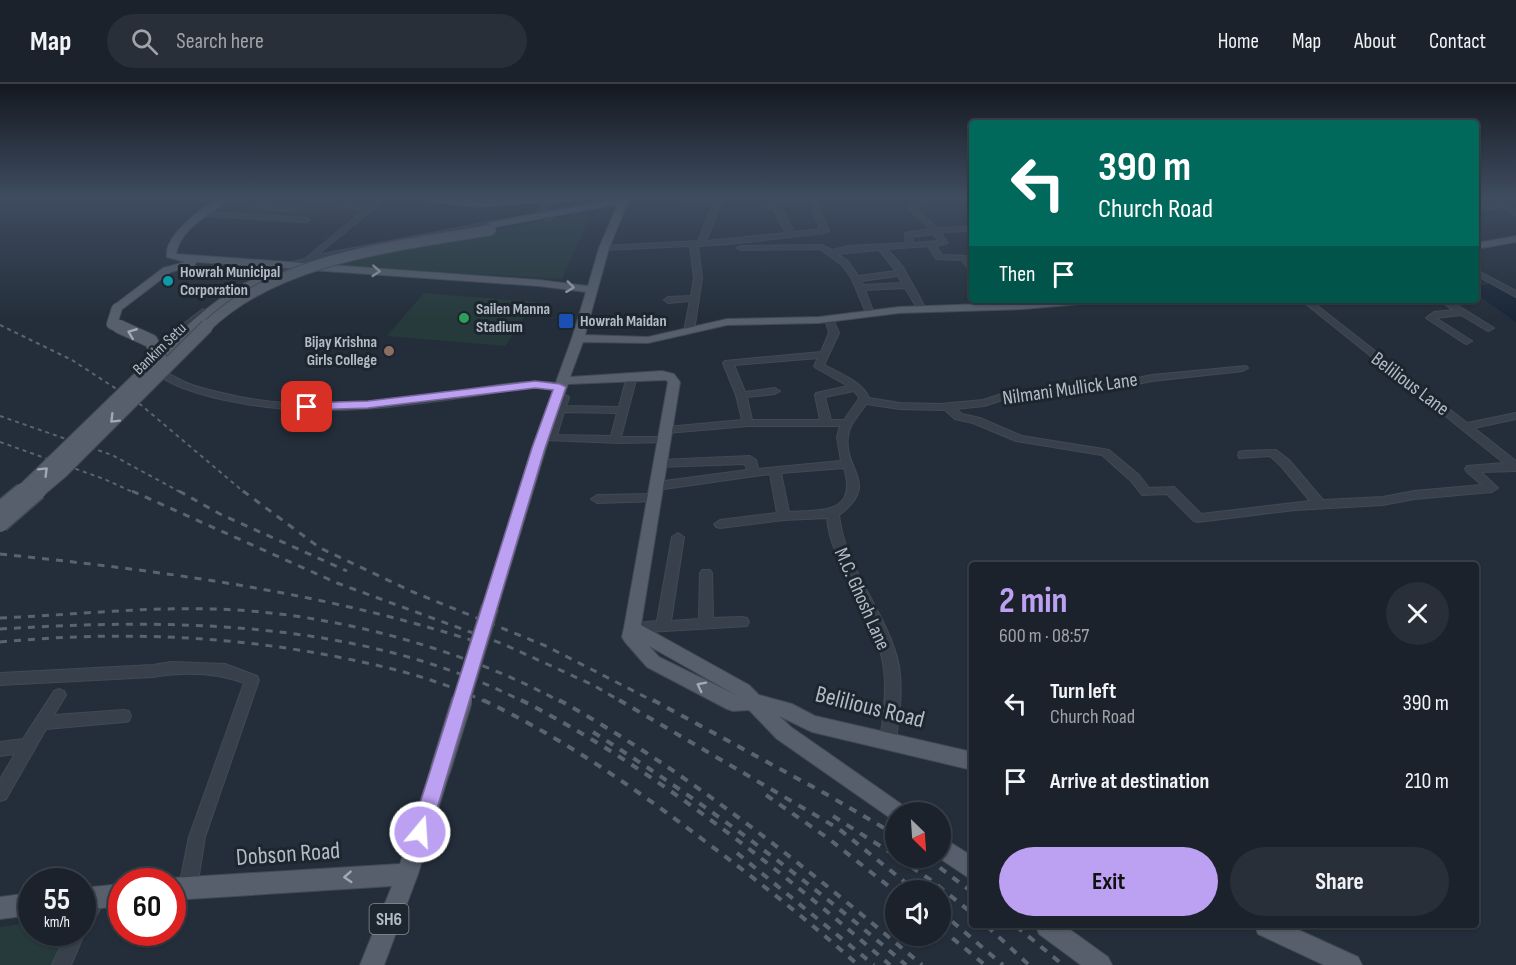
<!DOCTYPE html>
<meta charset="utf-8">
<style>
:root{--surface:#1b222c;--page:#282f38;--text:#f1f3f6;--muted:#a0a4a9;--line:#393f48;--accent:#bca0f2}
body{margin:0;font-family:"Sofia Sans Condensed",sans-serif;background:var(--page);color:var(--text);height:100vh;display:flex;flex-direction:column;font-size:22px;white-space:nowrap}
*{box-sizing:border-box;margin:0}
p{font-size:20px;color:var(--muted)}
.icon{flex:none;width:33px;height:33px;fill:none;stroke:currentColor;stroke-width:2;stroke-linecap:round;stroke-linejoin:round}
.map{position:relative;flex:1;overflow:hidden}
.details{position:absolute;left:969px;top:478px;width:510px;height:366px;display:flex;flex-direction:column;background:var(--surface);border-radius:6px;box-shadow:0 2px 4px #0004,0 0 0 2px var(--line)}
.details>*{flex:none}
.banner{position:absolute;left:969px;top:36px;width:510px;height:183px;border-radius:6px;box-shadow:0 2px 4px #0004,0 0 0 2px var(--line);background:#00695c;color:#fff;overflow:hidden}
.needle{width:39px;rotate:155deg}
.fabs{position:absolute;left:885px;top:718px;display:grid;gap:12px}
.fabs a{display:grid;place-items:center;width:66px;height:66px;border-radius:50%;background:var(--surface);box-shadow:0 2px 4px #0004,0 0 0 2px var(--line);font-size:30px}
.speed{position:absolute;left:18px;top:784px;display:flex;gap:12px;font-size:30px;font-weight:700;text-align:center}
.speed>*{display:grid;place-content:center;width:78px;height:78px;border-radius:50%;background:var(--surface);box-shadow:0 2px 4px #0004,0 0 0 2px var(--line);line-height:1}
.speed small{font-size:15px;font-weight:400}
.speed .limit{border:9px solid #d22;background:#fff;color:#111}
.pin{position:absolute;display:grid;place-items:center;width:51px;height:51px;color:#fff;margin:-26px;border-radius:12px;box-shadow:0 3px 9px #0006}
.me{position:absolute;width:66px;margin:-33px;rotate:18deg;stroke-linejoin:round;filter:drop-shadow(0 0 4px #0008)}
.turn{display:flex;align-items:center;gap:21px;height:126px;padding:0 30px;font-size:27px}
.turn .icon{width:78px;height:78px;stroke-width:2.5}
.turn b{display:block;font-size:42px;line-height:51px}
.then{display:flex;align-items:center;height:57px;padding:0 30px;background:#0003;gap:12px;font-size:22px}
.round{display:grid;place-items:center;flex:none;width:63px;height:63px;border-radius:32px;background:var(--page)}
.headline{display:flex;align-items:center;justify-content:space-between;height:102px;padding:0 30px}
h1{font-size:36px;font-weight:700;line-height:45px;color:var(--accent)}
.action{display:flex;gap:12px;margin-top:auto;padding:12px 30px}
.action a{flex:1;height:69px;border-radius:36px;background:var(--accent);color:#111;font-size:24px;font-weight:700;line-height:69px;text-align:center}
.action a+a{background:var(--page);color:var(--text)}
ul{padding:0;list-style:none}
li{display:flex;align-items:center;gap:18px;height:78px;padding:0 30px}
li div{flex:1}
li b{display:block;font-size:22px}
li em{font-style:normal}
header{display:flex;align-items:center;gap:36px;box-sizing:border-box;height:84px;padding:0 30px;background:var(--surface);border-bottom:2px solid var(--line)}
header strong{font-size:28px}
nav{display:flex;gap:33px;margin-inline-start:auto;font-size:21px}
.search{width:420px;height:54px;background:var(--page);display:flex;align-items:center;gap:15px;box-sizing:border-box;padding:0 21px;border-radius:33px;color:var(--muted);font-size:22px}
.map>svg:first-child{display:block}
.medical{fill:#312f3c}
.green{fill:#263a3b}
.water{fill:#182637}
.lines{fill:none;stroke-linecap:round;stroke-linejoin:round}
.minor-casing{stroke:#414954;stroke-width:2}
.major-casing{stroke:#414954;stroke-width:2}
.minor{fill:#38404b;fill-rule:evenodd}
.major{fill:#565f6b;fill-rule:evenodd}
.rail-far2{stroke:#5a6471;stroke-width:2;stroke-dasharray:4 4;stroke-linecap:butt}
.rail-far1{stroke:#5a6471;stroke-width:3;stroke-dasharray:7 7;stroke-linecap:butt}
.rail{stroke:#5a6471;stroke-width:4;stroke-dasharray:8 8;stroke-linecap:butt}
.major-bridge-far3-casing{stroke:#414954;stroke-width:12;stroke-linecap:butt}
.major-bridge-far2-casing{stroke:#414954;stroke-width:15;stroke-linecap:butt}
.major-bridge-far1-casing{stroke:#414954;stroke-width:19;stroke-linecap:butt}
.major-bridge-casing{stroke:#414954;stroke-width:22;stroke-linecap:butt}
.major-bridge-far3{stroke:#565f6b;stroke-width:10}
.major-bridge-far2{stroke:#565f6b;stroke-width:13}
.major-bridge-far1{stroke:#565f6b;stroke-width:16}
.major-bridge{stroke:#565f6b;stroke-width:20}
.oneway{stroke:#a0a9b4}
.route{fill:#bca0f2;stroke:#7a689d;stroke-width:1.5}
.culture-dot{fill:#0f9aa8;stroke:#1d252f;stroke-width:2}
.leisure-dot{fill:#2e9e5b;stroke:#1d252f;stroke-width:2}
.transit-dot{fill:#1a4fb4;stroke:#1d252f;stroke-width:2}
.education-dot{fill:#8d6e63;stroke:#1d252f;stroke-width:2}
.labels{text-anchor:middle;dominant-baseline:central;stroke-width:6;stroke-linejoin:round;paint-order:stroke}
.far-poi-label{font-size:16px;font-weight:bold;fill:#b3bbc6;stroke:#1d252f;text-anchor:start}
.far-street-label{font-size:16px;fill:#b3bbc6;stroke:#1d252f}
.shield{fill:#1d252f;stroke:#868e99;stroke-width:1.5}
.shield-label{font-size:18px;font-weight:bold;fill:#b3bbc6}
.street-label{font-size:20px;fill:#b3bbc6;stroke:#1d252f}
.near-street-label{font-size:24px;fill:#b3bbc6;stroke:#1d252f}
</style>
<header>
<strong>Map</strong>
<div class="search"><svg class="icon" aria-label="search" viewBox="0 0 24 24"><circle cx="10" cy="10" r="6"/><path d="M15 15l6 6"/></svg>Search here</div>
<nav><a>Home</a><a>Map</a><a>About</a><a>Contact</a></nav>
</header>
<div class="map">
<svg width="1516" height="881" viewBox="0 0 1516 881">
<rect width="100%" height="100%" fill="#242e3a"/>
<!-- medical -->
<path class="medical" d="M239 113H379L348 137 212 128Z"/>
<!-- green -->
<path class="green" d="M574 131 590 132 562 195 324 181Z
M424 209 535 218 505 262 387 252Z
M31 839 32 849H69L53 881H0V843Z"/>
<!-- water -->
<path class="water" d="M1495 199 1516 210V238L1476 210V202Z"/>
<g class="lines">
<defs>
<path id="minor" d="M269 113H278L267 120 291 124 309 115 307 113H320L368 123 381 113H388L317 171 504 135 508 137 321 175 291 184 262 196 259 195V191L285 180 305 175 364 126 317 117 292 128 221 118 217 116 221 114 259 119Z
M675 113H682L684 116 721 115 722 117 706 157 786 149 774 127 758 119 755 113H762L770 117 815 113 829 147 825 149 730 160 698 162 702 194 694 247 689 250 684 247 690 217 668 219 664 216 668 213 691 212 694 194 690 162 604 166 600 164 604 162 698 157 713 119 682 120ZM810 118 820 145 794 148 784 129 776 121Z
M925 113H948L944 115H932L917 124 936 144 972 143V147L940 148 948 159 936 162 942 171 967 172 972 179V186H969L962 176 936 175 928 162 887 165 903 183 926 225 925 227H919L905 204 865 206 874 229 870 232 867 231 852 195 842 181 820 165 741 166 737 164 741 162 822 161 832 166 849 162 906 159 905 149 930 145 908 124ZM933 150 939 157 913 159 912 153ZM879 166 896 187 858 192 848 177 837 170ZM898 192 902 199 863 201 861 197Z
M1511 113H1516V116L1507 121 1516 126V131L1501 123 1486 125 1476 122V117C1490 121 1498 120 1511 113Z
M542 114 549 116 550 124 547 127 552 134 551 136H545L539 127 542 124Z
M200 128 306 134 310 136 306 138 203 132 199 130Z
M1476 186 1516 207V213L1476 191Z
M1301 216H1310L1467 339 1516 329V335L1474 344 1516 377V387L1481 388 1498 404 1492 408 1414 415 1383 421 1295 426 1198 438 1194 437 1167 410 1142 411 1131 397 1102 371 1016 357 973 339 955 335 945 326 900 325 866 320C860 330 849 340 848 352 843 386 881 400 839 431 845 487 888 528 899 582 903 606 899 632 896 656L893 661 888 663 883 661 880 656C889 599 888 573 862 520 848 492 830 467 827 434L784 436 720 444 716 443 714 440 720 436 777 429 770 390 657 406 651 402 657 398 747 386 745 380 657 383 655 380 661 376 750 372 756 376 758 385 841 377 837 353 840 342H748L667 349 662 346 667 343 742 336 736 311 723 279 725 277 821 268 829 249 825 235 829 232 833 235 839 249 824 281C839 289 863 298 869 314L900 319 940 320 983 316 1011 307 1084 305 1152 291 1246 282 1248 284 1243 287 1152 297 1084 311 1012 313 984 322 956 325 962 330 980 334 1022 352 1109 366 1139 391 1149 404 1174 403 1201 430 1310 417 1281 382 1270 372 1239 374 1238 371 1239 368 1243 367 1276 366 1289 376 1323 416 1383 413 1414 407 1482 401 1467 388 1465 385 1467 382 1504 379ZM818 274 814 282 816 284 848 302 816 309 815 311 820 336H752L747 313 775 310 780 307 775 304 745 308 734 281ZM854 307 859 313 858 316 844 336H831L825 313ZM844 384C858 430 822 426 789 428L781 389Z
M1439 216H1449L1494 244 1489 247 1486 246 1461 231 1436 234 1472 257 1467 260 1464 259 1426 234 1434 228 1453 226Z
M203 225 207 228 206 230 184 248 155 277H149V273L178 244Z
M154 284C166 287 176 294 187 299 198 304 210 306 222 309 293 327 368 320 440 310 464 307 547 289 565 303L560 306 535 303C439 316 338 338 241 319 222 316 202 311 183 304 172 300 162 293 151 289L149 287Z
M632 289 637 292 621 353H665L670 356 669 358 619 359 547 356 546 354 558 316 553 314V310L568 312 569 314 566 322 619 323 627 292ZM564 328 617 329 611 352 557 351Z
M655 410 659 411 661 414 659 417 597 419 591 415 597 411Z
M678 449 684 453 671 537 699 535 700 489 702 486H710L712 489 713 534 742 533 747 534 749 538 747 542 632 549 627 548 625 544 627 540 657 537 672 453Z
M171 578 225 580 257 592 259 596 205 753 197 803 194 809 188 812 182 809 179 803 189 753 244 599C215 588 183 588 153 593L0 601V589L153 581Z
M59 605 64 607 66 611 54 631 124 626 129 627 131 632 129 637 124 638 46 645 6 715 0 717V695L15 670 0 672V658L23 655 54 607Z
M98 804 104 807 107 813 88 846 85 848 71 881H52L67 849H82C82 833 80 812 98 804Z"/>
<path id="major" d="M221 113H232C213 130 181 142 176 170L539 196 588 202 599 164 618 120 490 144 485 141 490 138 630 113 609 164 585 251 648 253 727 235 819 233 899 223 1096 216 1091 219 1023 225 899 229 819 239 727 241 648 259 583 258 570 293 662 287 674 290 680 298 641 541 749 601 759 611 792 620 815 632 972 668V686L812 648 779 632 791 643 904 722 907 729H896V738L777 655 749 626 733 627 727 625 647 583 625 558 622 553 624 544 668 298 666 296 568 300 546 364 498 523 496 528 490 529 484 528 482 523 532 364 572 254 586 208 539 202 196 178 195 181 171 188 121 226H113V222L163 184 185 178 167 173C163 152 204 122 221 113ZM649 562 736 611 659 573Z
M411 113C434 112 455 117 477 117 513 117 549 111 586 113L581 116 475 123 416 116Z
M1516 152V158L1476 165V159Z
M275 187 279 188V192C235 214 199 242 164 277H156V271C189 239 229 200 275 187Z
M440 678 447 681 450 687 418 790 384 881H360L392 802 172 816V798H164L172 794 400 780 430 687 433 681Z
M940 752 972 772V796L939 774Z
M122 800V822L82 826V804Z
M32 809V831L0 835V813Z
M1036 842H1065L1108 873 1112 881H1081L1039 850Z
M1255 842H1290L1358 873 1362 881H1324L1258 850Z"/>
</defs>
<!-- minor casing -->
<use href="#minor" class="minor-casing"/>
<!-- major casing -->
<use href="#major" class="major-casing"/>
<!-- minor -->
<use href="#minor" class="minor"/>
<!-- major -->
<use href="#major" class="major"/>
<!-- rail-far2 -->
<path class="rail-far2" d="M0 241 72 276 141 321 245 409
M0 332 112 371 182 409
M0 358 104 395 135 409"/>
<!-- rail-far1 -->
<path class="rail-far1" d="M132 407 337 499 503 560 593 601 622 618
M179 407 220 430 347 487
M243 407 320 464 413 508 546 562 655 618
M0 470C163 487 317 507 474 557
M0 534C71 531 142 523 213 525 329 528 459 563 561 618
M0 545C176 534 363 536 524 618
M0 558C116 547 229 551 343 574 397 585 436 595 486 618"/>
<!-- rail -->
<path class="rail" d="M483 616C563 654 636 705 706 758 758 797 809 837 858 881
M521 616C651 682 780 786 890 881
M559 616C686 686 811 787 922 881
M619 616 839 745 916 807
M653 616 826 710 896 751
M593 648C703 718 807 795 906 881
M766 711 829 755 896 808
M833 732 896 772
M737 769 874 881
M898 774 932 797 972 829
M927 774 972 808
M940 827 1003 881
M987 842 1029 881
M1016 842 1063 881
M940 844 985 881"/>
<defs>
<path id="major-bridge-far3" d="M117 224 112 240 121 244
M205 244C275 174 397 162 491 146"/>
<path id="major-bridge-far2" d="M21 409 160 274 151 257 118 242
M36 409 62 387 207 242"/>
<path id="major-bridge-far1" d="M0 426 23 407
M0 440 38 407
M461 618 490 523"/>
<path id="major-bridge" d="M440 687 462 616"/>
</defs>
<!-- major-bridge-far3 casing -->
<use href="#major-bridge-far3" class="major-bridge-far3-casing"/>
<!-- major-bridge-far2 casing -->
<use href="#major-bridge-far2" class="major-bridge-far2-casing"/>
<!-- major-bridge-far1 casing -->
<use href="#major-bridge-far1" class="major-bridge-far1-casing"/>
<!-- major-bridge casing -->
<use href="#major-bridge" class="major-bridge-casing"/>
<!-- major-bridge-far3 -->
<use href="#major-bridge-far3" class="major-bridge-far3"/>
<!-- major-bridge-far2 -->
<use href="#major-bridge-far2" class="major-bridge-far2"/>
<!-- major-bridge-far1 -->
<use href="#major-bridge-far1" class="major-bridge-far1"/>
<!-- major-bridge -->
<use href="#major-bridge" class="major-bridge"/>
</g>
<!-- one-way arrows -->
<defs><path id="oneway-chevron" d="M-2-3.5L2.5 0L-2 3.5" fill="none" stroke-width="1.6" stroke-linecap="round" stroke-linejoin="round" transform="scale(1.5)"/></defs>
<g class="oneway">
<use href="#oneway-chevron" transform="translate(376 187) rotate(4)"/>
<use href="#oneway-chevron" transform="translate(570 203) rotate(7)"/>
<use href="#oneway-chevron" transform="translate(132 249) rotate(-158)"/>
<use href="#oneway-chevron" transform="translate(114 335) rotate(135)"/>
<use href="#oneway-chevron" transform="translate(44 387) rotate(-45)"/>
<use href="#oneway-chevron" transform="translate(701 602) rotate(-153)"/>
<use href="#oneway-chevron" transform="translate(348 793) rotate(176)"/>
</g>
<!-- sky -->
<linearGradient id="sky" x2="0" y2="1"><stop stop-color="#141920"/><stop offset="0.48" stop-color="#3f4c60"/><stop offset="1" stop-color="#3f4c60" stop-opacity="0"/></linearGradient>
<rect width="1516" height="236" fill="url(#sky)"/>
<!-- route -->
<path class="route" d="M535 297 560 300 566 303 545 364 430 748 427 755 420 758 414 755 411 748 532 364 553 306 535 304 368 324 307 326 301 323 307 319 368 317Z"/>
<!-- markers -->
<circle class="culture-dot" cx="168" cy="197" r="6"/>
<circle class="leisure-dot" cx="464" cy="234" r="6"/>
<rect class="transit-dot" x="558" y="229" width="16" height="16" rx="3"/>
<circle class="education-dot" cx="389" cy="267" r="6"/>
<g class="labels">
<!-- far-poi labels -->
<g class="far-poi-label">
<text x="180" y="188">Howrah Municipal<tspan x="180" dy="18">Corporation</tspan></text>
<text x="476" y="225">Sailen Manna<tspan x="476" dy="18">Stadium</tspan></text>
<text x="580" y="237">Howrah Maidan</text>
<text x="377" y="258" text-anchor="end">Bijay Krishna<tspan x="377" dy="18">Girls College</tspan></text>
</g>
<!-- far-street labels -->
<g class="far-street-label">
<text transform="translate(160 265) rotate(-44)">Bankim Setu</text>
</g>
<!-- shield labels -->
<rect class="shield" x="369.5" y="820" width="39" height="30" rx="4.5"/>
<g class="shield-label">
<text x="389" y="835">SH6</text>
</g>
<!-- street labels -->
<g class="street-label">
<text transform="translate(1410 300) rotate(37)">Belilious Lane</text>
<text transform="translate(1070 305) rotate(-8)">Nilmani Mullick Lane</text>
<text transform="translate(862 515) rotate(66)">M.C. Ghosh Lane</text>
</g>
<!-- near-street labels -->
<g class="near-street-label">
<text transform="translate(870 623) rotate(14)">Belilious Road</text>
<text transform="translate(288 770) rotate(-4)">Dobson Road</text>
</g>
</g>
</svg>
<div class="fabs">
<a><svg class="needle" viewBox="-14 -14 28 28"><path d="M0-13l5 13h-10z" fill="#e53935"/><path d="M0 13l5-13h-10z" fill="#a0a4a9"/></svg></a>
<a><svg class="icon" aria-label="sound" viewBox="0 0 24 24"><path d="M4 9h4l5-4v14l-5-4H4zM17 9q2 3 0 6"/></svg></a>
</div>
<div class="speed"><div>55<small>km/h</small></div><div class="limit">60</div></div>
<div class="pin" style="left:307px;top:323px;background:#d93025"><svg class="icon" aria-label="arrive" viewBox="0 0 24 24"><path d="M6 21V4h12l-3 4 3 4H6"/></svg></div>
<svg class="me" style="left:420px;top:748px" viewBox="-20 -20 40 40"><circle r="17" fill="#bca0f2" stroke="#fff" stroke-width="3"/><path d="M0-11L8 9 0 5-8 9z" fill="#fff"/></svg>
<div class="banner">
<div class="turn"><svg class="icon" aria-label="left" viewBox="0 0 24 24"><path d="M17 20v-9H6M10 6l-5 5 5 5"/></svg><div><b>390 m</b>Church Road</div></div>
<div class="then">Then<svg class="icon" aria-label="arrive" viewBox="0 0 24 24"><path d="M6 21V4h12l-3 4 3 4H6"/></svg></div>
</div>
<section class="details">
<div class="headline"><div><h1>2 min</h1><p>600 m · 08:57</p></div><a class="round"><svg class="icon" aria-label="close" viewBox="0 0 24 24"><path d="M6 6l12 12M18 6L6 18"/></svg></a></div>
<ul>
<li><svg class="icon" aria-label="left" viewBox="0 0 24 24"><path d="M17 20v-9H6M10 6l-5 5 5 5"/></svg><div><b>Turn left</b><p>Church Road</p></div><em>390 m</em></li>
<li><svg class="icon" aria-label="arrive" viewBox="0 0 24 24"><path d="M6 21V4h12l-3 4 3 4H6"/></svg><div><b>Arrive at destination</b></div><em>210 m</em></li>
</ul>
<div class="action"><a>Exit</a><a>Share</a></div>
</section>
</div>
